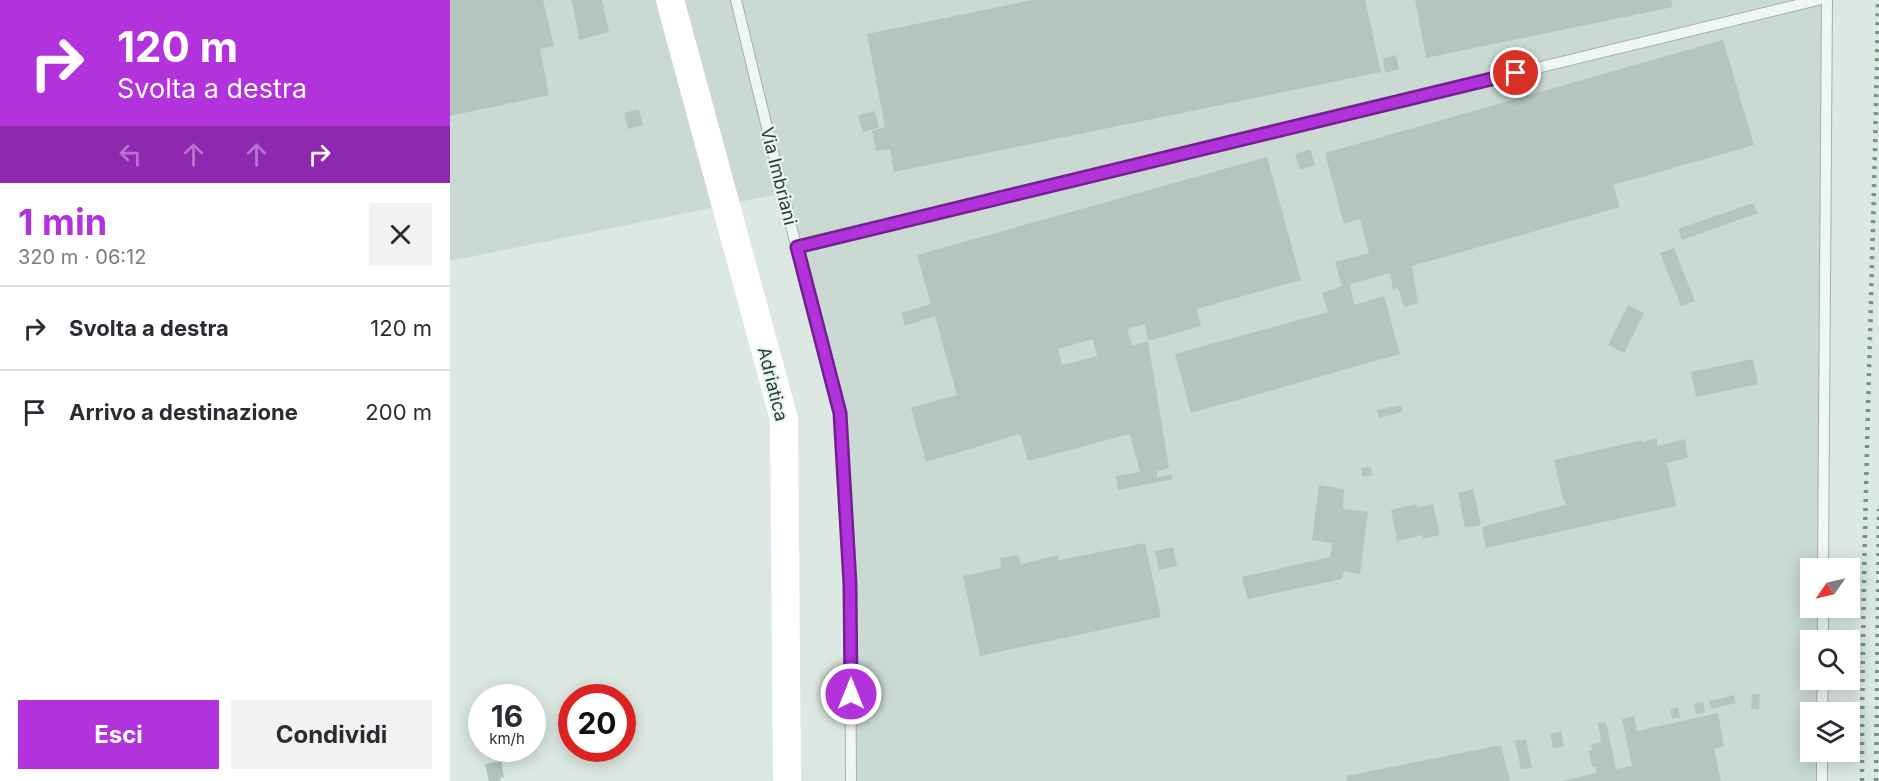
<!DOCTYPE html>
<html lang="it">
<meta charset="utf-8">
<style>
:root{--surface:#fff;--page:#f2f2f3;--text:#2b2b33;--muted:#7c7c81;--line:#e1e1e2;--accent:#b232db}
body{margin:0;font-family:Inter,sans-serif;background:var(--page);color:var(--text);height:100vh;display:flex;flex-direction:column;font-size:22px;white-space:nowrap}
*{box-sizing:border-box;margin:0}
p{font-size:20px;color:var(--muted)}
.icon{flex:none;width:33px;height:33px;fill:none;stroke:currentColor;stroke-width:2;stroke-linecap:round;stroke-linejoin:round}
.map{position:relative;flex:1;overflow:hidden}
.side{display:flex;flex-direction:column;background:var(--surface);width:450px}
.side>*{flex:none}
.hud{background:#b232db;color:#fff;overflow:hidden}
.needle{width:39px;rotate:236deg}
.controls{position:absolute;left:1350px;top:558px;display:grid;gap:12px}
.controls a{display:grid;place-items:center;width:60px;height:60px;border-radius:0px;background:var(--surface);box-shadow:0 3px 15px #0003;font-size:30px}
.speed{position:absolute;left:18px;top:684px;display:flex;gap:12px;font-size:30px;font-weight:700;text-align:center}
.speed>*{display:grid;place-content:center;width:78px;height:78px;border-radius:50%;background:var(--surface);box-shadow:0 3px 15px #0003;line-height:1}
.speed small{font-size:15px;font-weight:400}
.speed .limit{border:9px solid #d22;background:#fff;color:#111}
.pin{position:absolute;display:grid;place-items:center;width:51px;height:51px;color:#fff;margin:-26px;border:3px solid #fff;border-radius:50%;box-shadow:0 2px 6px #0007}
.me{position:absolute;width:66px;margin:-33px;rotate:0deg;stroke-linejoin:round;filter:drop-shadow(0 0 4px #0008)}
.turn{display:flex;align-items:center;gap:21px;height:126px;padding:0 18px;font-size:27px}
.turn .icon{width:78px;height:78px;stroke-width:2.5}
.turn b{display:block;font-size:42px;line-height:51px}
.lanes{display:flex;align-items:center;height:57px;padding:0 18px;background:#0003;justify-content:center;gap:30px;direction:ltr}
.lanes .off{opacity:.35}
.round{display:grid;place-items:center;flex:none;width:63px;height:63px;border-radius:0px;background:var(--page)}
.head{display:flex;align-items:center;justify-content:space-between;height:102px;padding:0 18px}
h1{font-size:36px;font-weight:700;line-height:45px;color:var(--accent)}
.cta{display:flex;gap:12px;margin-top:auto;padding:12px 18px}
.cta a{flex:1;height:69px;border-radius:0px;background:var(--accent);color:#fff;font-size:24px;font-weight:700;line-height:69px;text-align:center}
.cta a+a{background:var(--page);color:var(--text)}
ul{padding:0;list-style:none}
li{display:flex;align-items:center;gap:18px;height:84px;padding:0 18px;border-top:2px solid var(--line)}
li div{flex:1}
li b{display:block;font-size:22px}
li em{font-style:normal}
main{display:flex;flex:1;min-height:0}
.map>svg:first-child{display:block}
.built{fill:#cadad2}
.building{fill:#b3c5bc;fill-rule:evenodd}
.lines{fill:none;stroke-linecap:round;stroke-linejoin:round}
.lane-casing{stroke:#a1b2aa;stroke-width:12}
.lane{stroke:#eff6f3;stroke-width:10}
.secondary{stroke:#fff;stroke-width:28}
.rail{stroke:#749384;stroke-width:4.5;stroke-dasharray:3 6;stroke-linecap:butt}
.route-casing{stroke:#74208e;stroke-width:15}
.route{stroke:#b232db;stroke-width:10}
.labels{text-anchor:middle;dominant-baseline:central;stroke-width:4.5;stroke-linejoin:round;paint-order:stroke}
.street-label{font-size:18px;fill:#243f33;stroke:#ebf5f0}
</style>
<main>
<section class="side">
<div class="hud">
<div class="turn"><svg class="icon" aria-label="right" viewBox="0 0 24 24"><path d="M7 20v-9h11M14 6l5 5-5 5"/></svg><div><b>120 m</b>Svolta a destra</div></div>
<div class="lanes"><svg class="icon off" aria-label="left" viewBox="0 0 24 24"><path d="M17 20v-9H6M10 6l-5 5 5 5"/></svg><svg class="icon off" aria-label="ahead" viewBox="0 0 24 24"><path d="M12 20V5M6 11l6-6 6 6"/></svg><svg class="icon off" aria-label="ahead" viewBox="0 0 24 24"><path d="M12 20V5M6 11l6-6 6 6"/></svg><svg class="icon" aria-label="right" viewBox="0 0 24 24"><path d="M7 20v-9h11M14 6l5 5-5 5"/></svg></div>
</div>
<div class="head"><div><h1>1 min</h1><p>320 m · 06:12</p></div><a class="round"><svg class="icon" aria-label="close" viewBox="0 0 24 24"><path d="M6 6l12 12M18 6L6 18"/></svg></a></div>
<ul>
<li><svg class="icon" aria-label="right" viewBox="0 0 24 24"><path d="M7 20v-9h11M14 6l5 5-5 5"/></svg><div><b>Svolta a destra</b></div><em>120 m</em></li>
<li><svg class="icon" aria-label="arrive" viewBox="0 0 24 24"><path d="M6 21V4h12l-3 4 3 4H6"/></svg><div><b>Arrivo a destinazione</b></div><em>200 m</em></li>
</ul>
<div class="cta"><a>Esci</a><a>Condividi</a></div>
</section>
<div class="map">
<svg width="1429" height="781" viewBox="0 0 1429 781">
<rect width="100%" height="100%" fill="#dce8e2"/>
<!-- built -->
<path class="built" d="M0 0H1377L1373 568H1360V608H1373V640H1360V680H1373L1372 712H1360V752H1372V781H401L390 413 333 193 0 261Z"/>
<!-- building -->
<path class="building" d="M0 0H93L104 46 90 49 99 95 0 116Z
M122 0H152L159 32 129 40Z
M582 0H915L931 72 444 172 440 149 426 151 422 131 435 127 417 34Z
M965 0H1221L1223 7 976 58Z
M1273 40 1304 145 1163 185 1170 207 962 266 968 303 954 307 948 288 943 289 940 273 900 284 904 305 934 296 950 354 741 413 725 354 878 312 872 293 892 286 885 262 919 253 910 219 894 224 875 153Z
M946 55 949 69 935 73 933 58Z
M189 109 193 125 178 129 174 113Z
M425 111 429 128 413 132 408 115Z
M860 149 865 165 850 170 845 154Z
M817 157 851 280 747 309 751 326 698 341 695 324 677 329 682 346 698 341 719 468 707 471V478L721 474 723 479 668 490 666 476 690 472 680 434 578 461 570 434 476 462 461 408 507 395 485 316 455 326 451 313 481 304 467 255ZM643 339 647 356 612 365 608 349Z
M1303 203 1308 213 1232 240 1228 229Z
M1224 248 1245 301 1231 306 1210 253Z
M1178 305 1194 313 1174 353 1158 345Z
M1303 359 1308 384 1246 397 1241 372Z
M951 405 953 412 929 418 927 410Z
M1207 438V446L1235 439 1238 458 1217 463 1226 506 1036 548 1032 527 1115 505V500H1113L1104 460 1192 440V442Z
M921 467 922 475 912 477 911 468Z
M869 485 894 489 893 509 918 512 910 574 894 571 892 579 798 599 792 577 880 557 882 543 862 540Z
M1023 489 1031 525 1015 528 1008 493Z
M966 504 967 508 983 504 990 535 973 539 972 535 947 541 941 510Z
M695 543 711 617 530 656 513 576 551 568 550 558 568 555 571 564 608 555 609 560Z
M723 547 727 566 709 570 705 551Z
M1302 694H1310L1309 709H1301Z
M1284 695 1286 703 1261 709 1259 701Z
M1253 702 1255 712 1246 714 1244 704Z
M1228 707 1230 717 1222 719 1220 709Z
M1268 713 1274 746 1264 749 1271 781H1112L1147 773 1145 766 1142 767 1139 751 1142 750 1141 745 1151 742 1148 723 1156 722 1166 769 1182 766 1172 719 1184 716 1187 731Z
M1111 731 1114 746 1103 748 1100 734Z
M1076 739 1082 768 1071 769 1065 741Z
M1051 745 1060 781H897L896 776Z
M51 761 54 777 50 778 51 781H39L35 764Z"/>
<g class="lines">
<defs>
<path id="lane" d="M286 0 341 226 390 413 400 584 401 781
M347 247 1368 0
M1373 568 1377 0
M1373 640V608
M1372 712 1373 680
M1372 781V752"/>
</defs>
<!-- lane casing -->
<use href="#lane" class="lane-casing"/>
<!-- lane -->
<use href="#lane" class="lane"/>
<!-- secondary -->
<path class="secondary" d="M220 0 334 419 337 781"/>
<!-- rail -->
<path class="rail" d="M1412 781C1412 521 1424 260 1428 0
M1426 781 1429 509"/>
</g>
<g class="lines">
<defs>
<path id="route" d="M401 694 400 584 390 413 347 247 1066 73"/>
</defs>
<!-- route casing -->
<use href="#route" class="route-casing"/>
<!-- route -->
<use href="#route" class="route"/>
</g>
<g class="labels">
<!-- street labels -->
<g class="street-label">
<text transform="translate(329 176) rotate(76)">Via Imbriani</text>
<text transform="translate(323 384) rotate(76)">Adriatica</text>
</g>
</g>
</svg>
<div class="controls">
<a><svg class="needle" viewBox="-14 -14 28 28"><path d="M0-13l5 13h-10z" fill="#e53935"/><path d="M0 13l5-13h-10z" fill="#7c7c81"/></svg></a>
<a><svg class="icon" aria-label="search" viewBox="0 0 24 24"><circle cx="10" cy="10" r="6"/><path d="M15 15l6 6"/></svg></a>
<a><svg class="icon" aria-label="layers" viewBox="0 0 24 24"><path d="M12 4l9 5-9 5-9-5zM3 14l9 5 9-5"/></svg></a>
</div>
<div class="speed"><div>16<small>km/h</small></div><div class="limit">20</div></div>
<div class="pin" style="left:1066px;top:73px;background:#d93025"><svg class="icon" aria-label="arrive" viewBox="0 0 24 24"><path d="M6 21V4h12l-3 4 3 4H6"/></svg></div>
<svg class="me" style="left:401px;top:694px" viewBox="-20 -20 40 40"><circle r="17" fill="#b232db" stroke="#fff" stroke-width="3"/><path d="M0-11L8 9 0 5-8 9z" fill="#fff"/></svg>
</div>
</main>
